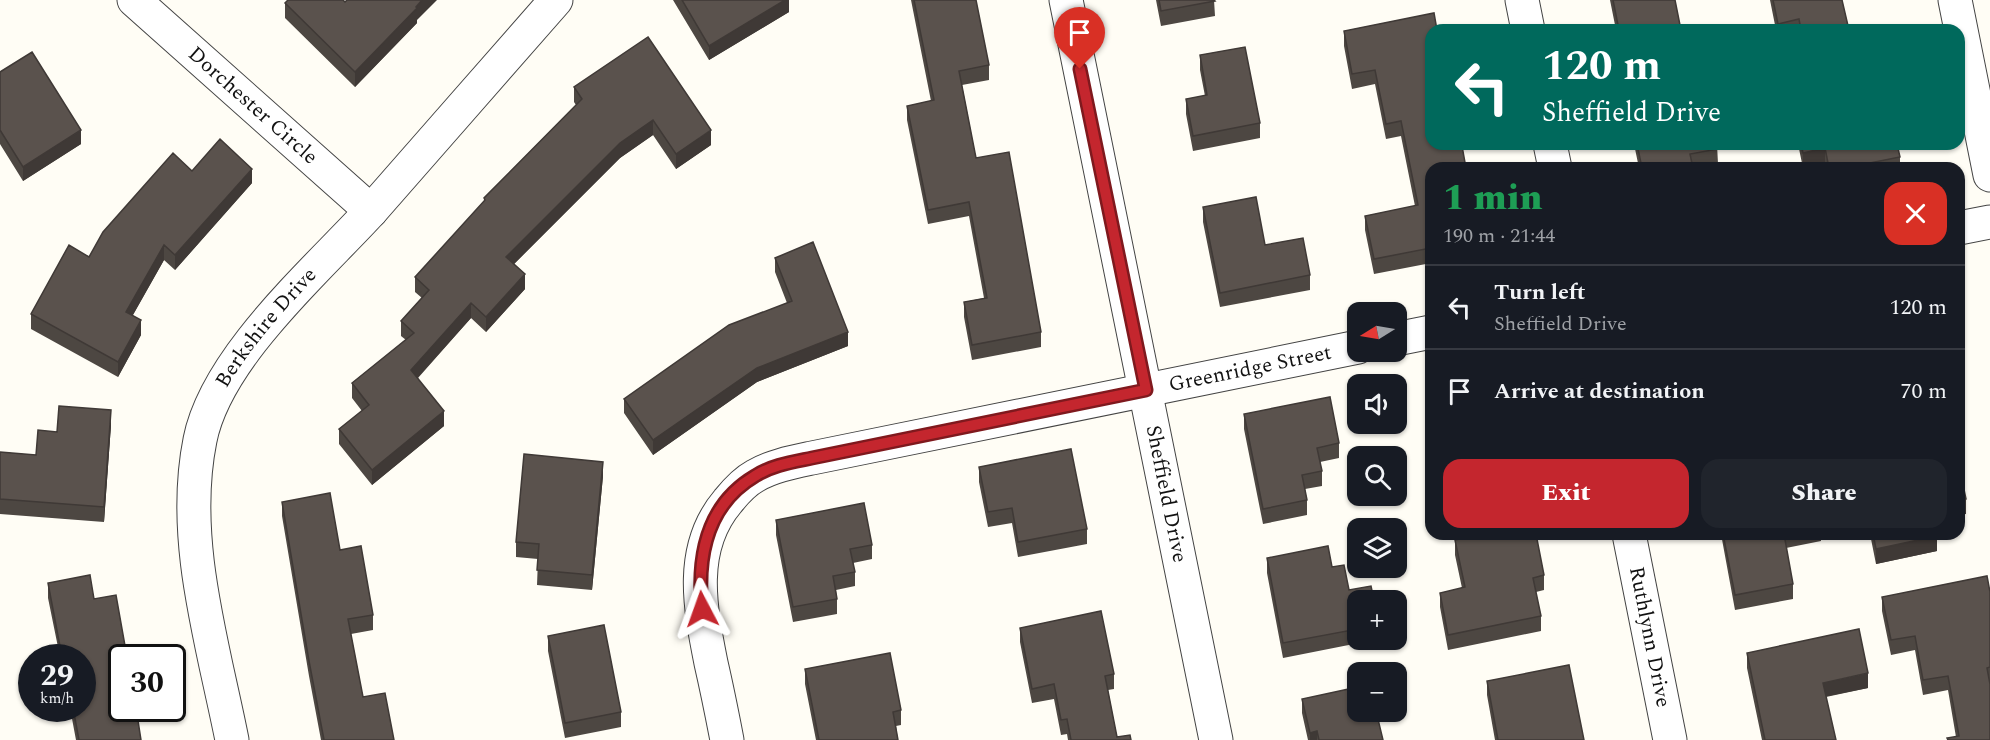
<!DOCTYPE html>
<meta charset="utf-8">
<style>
:root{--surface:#171b24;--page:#20242c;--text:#f1f3f6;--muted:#9ea1a6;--line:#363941;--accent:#c4262e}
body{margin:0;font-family:Spectral,serif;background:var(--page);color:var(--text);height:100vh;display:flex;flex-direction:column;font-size:22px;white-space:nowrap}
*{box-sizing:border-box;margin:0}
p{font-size:20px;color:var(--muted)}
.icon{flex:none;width:33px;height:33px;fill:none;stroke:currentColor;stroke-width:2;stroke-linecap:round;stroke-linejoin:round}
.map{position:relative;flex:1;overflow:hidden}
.panel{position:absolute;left:1425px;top:162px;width:540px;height:378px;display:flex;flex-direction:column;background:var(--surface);border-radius:18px;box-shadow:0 2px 4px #0004}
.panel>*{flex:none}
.hud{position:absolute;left:1425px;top:24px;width:540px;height:126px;border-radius:18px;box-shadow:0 2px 4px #0004;background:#00695c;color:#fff;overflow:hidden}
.needle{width:39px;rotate:259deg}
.buttons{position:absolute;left:1347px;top:302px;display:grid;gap:12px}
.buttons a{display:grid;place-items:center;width:60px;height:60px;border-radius:12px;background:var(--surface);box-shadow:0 2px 4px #0004;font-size:30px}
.speed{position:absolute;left:18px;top:644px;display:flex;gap:12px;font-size:30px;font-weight:700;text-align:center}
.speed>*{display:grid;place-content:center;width:78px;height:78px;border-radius:50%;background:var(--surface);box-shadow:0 2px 4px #0004;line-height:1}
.speed small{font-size:15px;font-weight:400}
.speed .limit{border:3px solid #111;border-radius:9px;background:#fff;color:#111}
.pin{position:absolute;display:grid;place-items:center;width:51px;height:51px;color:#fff;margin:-62px -26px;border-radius:50% 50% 50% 0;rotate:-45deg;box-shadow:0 0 6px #0007}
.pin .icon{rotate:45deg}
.me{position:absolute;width:66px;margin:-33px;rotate:356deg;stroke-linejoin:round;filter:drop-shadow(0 0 4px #0008)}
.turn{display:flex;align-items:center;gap:21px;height:126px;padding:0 18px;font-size:27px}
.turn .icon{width:78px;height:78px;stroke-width:2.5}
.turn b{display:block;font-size:42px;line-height:51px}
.round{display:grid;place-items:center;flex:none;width:63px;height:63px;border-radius:18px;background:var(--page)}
.overview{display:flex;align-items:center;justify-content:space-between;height:102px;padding:0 18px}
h1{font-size:36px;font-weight:800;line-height:45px;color:#1e9e55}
.cta{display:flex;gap:12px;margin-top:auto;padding:12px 18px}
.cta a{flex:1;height:69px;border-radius:18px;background:var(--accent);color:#fff;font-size:24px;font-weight:800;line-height:69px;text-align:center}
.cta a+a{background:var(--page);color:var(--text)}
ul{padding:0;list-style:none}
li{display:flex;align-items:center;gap:18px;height:84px;padding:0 18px;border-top:2px solid var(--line)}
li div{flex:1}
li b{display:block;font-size:22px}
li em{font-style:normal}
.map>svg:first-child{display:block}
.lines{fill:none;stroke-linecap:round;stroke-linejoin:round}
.minor-casing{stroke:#444;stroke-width:35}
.minor{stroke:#fff;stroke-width:33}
.wall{fill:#4d4742}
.shaded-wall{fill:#3f3936}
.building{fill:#5a524d;stroke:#3f3936;stroke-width:1.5}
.route-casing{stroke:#7f191e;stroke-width:15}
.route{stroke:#c4262e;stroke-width:10}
.labels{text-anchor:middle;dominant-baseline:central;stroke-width:6;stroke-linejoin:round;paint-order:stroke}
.street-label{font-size:21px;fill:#111;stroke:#fff}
</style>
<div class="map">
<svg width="1990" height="740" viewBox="0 0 1990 740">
<rect width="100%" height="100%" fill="#fffdf5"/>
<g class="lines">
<defs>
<g id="minor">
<path id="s1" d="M134 0 371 211"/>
<path id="s2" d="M1066 0 1216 740"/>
<path d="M1522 0 1528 30"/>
<path d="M1955 0 1990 175"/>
<path d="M1550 144 1555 168"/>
<path d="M1959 228 1990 222"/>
<path d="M1396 339 1431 332"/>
<path id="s3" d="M1629 534 1670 740"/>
<path id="s4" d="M232 740C213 644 180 539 200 440 216 358 315 272 371 211 433 141 494 70 556 0"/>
<path id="s5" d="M727 740C722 714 717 689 711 663 700 608 688 548 728 501 736 491 744 482 755 476 772 466 793 462 812 458L1358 347"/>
</g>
</defs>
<!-- minor casing -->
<use href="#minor" class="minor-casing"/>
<!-- minor -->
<use href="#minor" class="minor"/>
</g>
<!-- wall -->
<path class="wall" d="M673 0H789V12L709 60Z
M911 0H976L989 65V80L962 85 976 158 1041 332V347L972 360 964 317V302L984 298 969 216 928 224 907 120V106L931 101Z
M1156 0H1214L1215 16 1161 26Z
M1610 0H1675L1681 30H1616Z
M1770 0H1842L1849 30H1776Z
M285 3 417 20V23L355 87 285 18Z
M1434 13 1431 168V263L1374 274 1365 230V216L1415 206 1401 136 1386 139 1375 84 1352 89 1344 46V31Z
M1200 55 1260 123V138L1193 151 1186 114V99L1205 96 1200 70Z
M0 72 81 144 23 181 0 144Z
M574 87 711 145 676 169 653 135 620 158 514 264 525 289 486 332 471 318 418 378 444 426 372 485 339 444V429L362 411 352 398V383L406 340 401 336V321L422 298 415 292V277L484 202V198L576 105 574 102Z
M1634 144H1717L1718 164 1695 168H1639Z
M1798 144H1897L1900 157V168H1826L1825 163 1803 168Z
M192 171 252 183 175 270 164 260 133 315 141 335 118 377 31 329V314L89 257Z
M1203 207 1265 245 1310 275V290L1220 307 1203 222Z
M775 258 848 346 757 382 653 455 624 413V399L787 303 775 272Z
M1244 414 1339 443V458L1320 462 1322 471V486L1305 489 1307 500V515L1263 524 1244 429Z
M111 425 104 522 0 514V452L36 455 57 432Z
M979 467 1087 529V544L1018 557 1012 523 988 527 979 482Z
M603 476 592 590 537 585 538 559 516 557V542Z
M282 502 340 550 373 615V630L351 634 363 697 394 740H321L309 676 282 516Z
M776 520 872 545V559L853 563 855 572V586L836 590 837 599V614L793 622 776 535Z
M1721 534H1821V541L1786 548 1793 584V599L1735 610Z
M1870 534H1936L1937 551 1876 564Z
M1455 540 1544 575V590L1536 592 1541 616V631L1448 650 1440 607V593L1462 588 1455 555Z
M1267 558 1332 567 1349 590 1358 600V639H1379L1283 658 1267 573Z
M48 583 94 599 141 740H76L70 708H82V657H60L48 598Z
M1990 592V740L1956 737 1948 690 1923 695 1915 650 1891 655 1882 611V597Z
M1020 628 1114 674V689L1108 690 1117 737 1131 740H1068L1067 734 1061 735 1054 699 1032 703 1020 642Z
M548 636 621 712V727L565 738 548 651Z
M1747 653 1868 688 1826 697 1836 740H1762L1747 668Z
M805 669 901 710V725L896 726 898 740H816L805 684Z
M1487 681 1584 740H1495L1487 695Z
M1302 699 1383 740H1308L1302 713Z"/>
<!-- shaded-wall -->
<path class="shaded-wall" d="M422 0H437L417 20V23L355 87V72Z
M785 0H789V12L709 60V46Z
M653 120V135L620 158 506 272V257L620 143Z
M81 130V144L23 181V167Z
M711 130V145L676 169V154Z
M1825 148V163L1803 168V153Z
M252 169V183L175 270V255Z
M164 245V260L126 327V312Z
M525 274V289L486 332V317Z
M471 303V318L411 385V370Z
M141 320V335L118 377V362Z
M848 332V346L757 382 653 455V440L757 368Z
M111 410V425L104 522V507Z
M444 411V426L372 485V470Z
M603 462V476L592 590V575Z
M1966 499V514L1959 515V501Z
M1937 536V551L1876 564V549Z
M1868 673V688L1823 697V683Z
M1317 731V740H1310V733Z"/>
<!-- building -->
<path class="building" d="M288 0H343L345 2 347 0H422L416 7 417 8 355 72 285 3Z
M682 0H785L709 46Z
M914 0H976L989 65 959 71 976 158 1009 152 1041 332 972 345 964 302 987 298 969 202 928 210 907 106 934 100Z
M1159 0H1214L1215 1 1161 11Z
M1613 0H1675L1681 30H1619Z
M1773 0H1842L1849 30H1801L1799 19 1778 24Z
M1434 13 1437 30H1431V144H1459L1460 146H1462L1466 168H1431V248L1374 259 1365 216 1418 205 1401 121 1386 124 1375 70 1352 74 1344 31Z
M648 37 711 130 676 154 653 120 620 143 506 257 525 274 486 317 471 303 411 370 444 411 372 470 339 429 369 405 352 383 414 333 401 321 429 290 415 277 485 200 484 198 582 99 574 87Z
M1245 47 1260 123 1193 136 1186 99 1207 95 1200 55Z
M32 52 81 130 23 167 0 130V72Z
M220 139 252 169 175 255 164 245 126 312 141 320 118 362 31 314 69 245 89 257 103 232 173 153 192 171Z
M1637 144H1717L1718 149 1690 154 1693 168H1642Z
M1801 144H1897L1900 157 1845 168H1829L1825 148 1803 153Z
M1256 197 1265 245 1303 238 1310 275 1220 293 1203 207Z
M813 242 848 332 757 368 653 440 624 399 729 325 792 301 775 258Z
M1330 397 1339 443 1317 448 1322 471 1302 475 1307 500 1263 509 1244 414Z
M59 406 111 410 104 507 0 499V452L36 455 38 430 57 432Z
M1071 449 1087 529 1018 542 1012 508 988 512 979 467Z
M524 454 603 462 592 575 537 570 539 544 516 542Z
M1959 466 1966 499 1959 501Z
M330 493 340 550 361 546 373 615 348 619 363 697 385 693 394 740H324L309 661 282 502Z
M864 503 872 545 850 549 855 572 833 576 837 599 793 607 776 520Z
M1484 534H1536L1544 575 1533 578 1541 616 1448 635 1440 593 1465 587 1455 540Z
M1723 534H1784L1793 584 1735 595Z
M1873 534H1936L1937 536 1876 549Z
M1328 546 1332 567 1344 565 1349 590 1371 586 1374 600H1358V629L1283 643 1267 558Z
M90 575 94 599 116 595 127 657H122V708H136L141 740H79L73 708H82V657H62L48 583Z
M1987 576 1990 592V667L1987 668 1990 684V740H1948L1947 738 1959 736 1948 676 1923 680 1915 636 1891 640 1882 597Z
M1101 611 1114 674 1105 676 1117 737 1130 735 1131 740H1071L1067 719 1061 720 1054 684 1032 689 1020 628Z
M604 625 621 712 565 723 548 636Z
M1859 629 1868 673 1823 683 1836 740H1765L1747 653Z
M890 653 901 710 893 712 898 740H819L805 669Z
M1569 665 1584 740H1498L1487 681Z
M1358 687V711H1376L1383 740H1319L1317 731 1310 733 1302 699Z"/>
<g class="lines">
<defs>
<path id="route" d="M702 609C697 558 706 505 755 476 772 465 793 462 812 458L1146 390 1080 69"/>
</defs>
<!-- route casing -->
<use href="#route" class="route-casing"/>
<!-- route -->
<use href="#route" class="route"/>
</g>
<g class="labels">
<!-- street labels -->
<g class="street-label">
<text stroke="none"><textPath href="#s1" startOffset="159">Dorchester Circle</textPath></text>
<text stroke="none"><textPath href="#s4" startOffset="436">Berkshire Drive</textPath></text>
<text stroke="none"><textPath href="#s5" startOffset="792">Greenridge Street</textPath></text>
<text stroke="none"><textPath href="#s2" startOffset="504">Sheffield Drive</textPath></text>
<text stroke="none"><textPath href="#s3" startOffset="105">Ruthlynn Drive</textPath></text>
</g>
</g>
</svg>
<div class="buttons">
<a><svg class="needle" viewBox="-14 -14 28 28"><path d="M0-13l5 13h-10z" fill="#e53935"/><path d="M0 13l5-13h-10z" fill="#9ea1a6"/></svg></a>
<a><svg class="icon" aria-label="sound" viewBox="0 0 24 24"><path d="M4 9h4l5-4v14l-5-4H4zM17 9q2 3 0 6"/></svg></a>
<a><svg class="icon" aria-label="search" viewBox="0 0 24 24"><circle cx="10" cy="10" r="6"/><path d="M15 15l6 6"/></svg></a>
<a><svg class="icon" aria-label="layers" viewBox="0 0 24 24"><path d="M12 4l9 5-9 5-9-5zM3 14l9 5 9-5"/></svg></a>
<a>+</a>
<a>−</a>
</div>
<div class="speed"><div>29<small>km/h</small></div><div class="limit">30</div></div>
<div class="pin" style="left:1080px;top:69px;background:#d93025"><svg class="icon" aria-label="arrive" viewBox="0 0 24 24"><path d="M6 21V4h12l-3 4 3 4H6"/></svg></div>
<svg class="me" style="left:702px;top:609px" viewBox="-20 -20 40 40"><path d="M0-17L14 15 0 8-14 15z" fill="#c4262e" stroke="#fff" stroke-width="4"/></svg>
<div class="hud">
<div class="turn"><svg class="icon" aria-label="left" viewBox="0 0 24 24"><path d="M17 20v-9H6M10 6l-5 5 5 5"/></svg><div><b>120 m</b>Sheffield Drive</div></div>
</div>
<section class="panel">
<div class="overview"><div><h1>1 min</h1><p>190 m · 21:44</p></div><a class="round" style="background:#d93025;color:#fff"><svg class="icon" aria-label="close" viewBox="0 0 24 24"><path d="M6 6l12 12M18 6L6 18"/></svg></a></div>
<ul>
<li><svg class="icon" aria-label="left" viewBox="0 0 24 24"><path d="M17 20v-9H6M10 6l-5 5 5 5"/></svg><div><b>Turn left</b><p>Sheffield Drive</p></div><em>120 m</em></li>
<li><svg class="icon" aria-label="arrive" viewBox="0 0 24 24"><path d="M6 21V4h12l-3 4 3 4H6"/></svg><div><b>Arrive at destination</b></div><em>70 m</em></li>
</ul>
<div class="cta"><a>Exit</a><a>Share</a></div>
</section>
</div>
